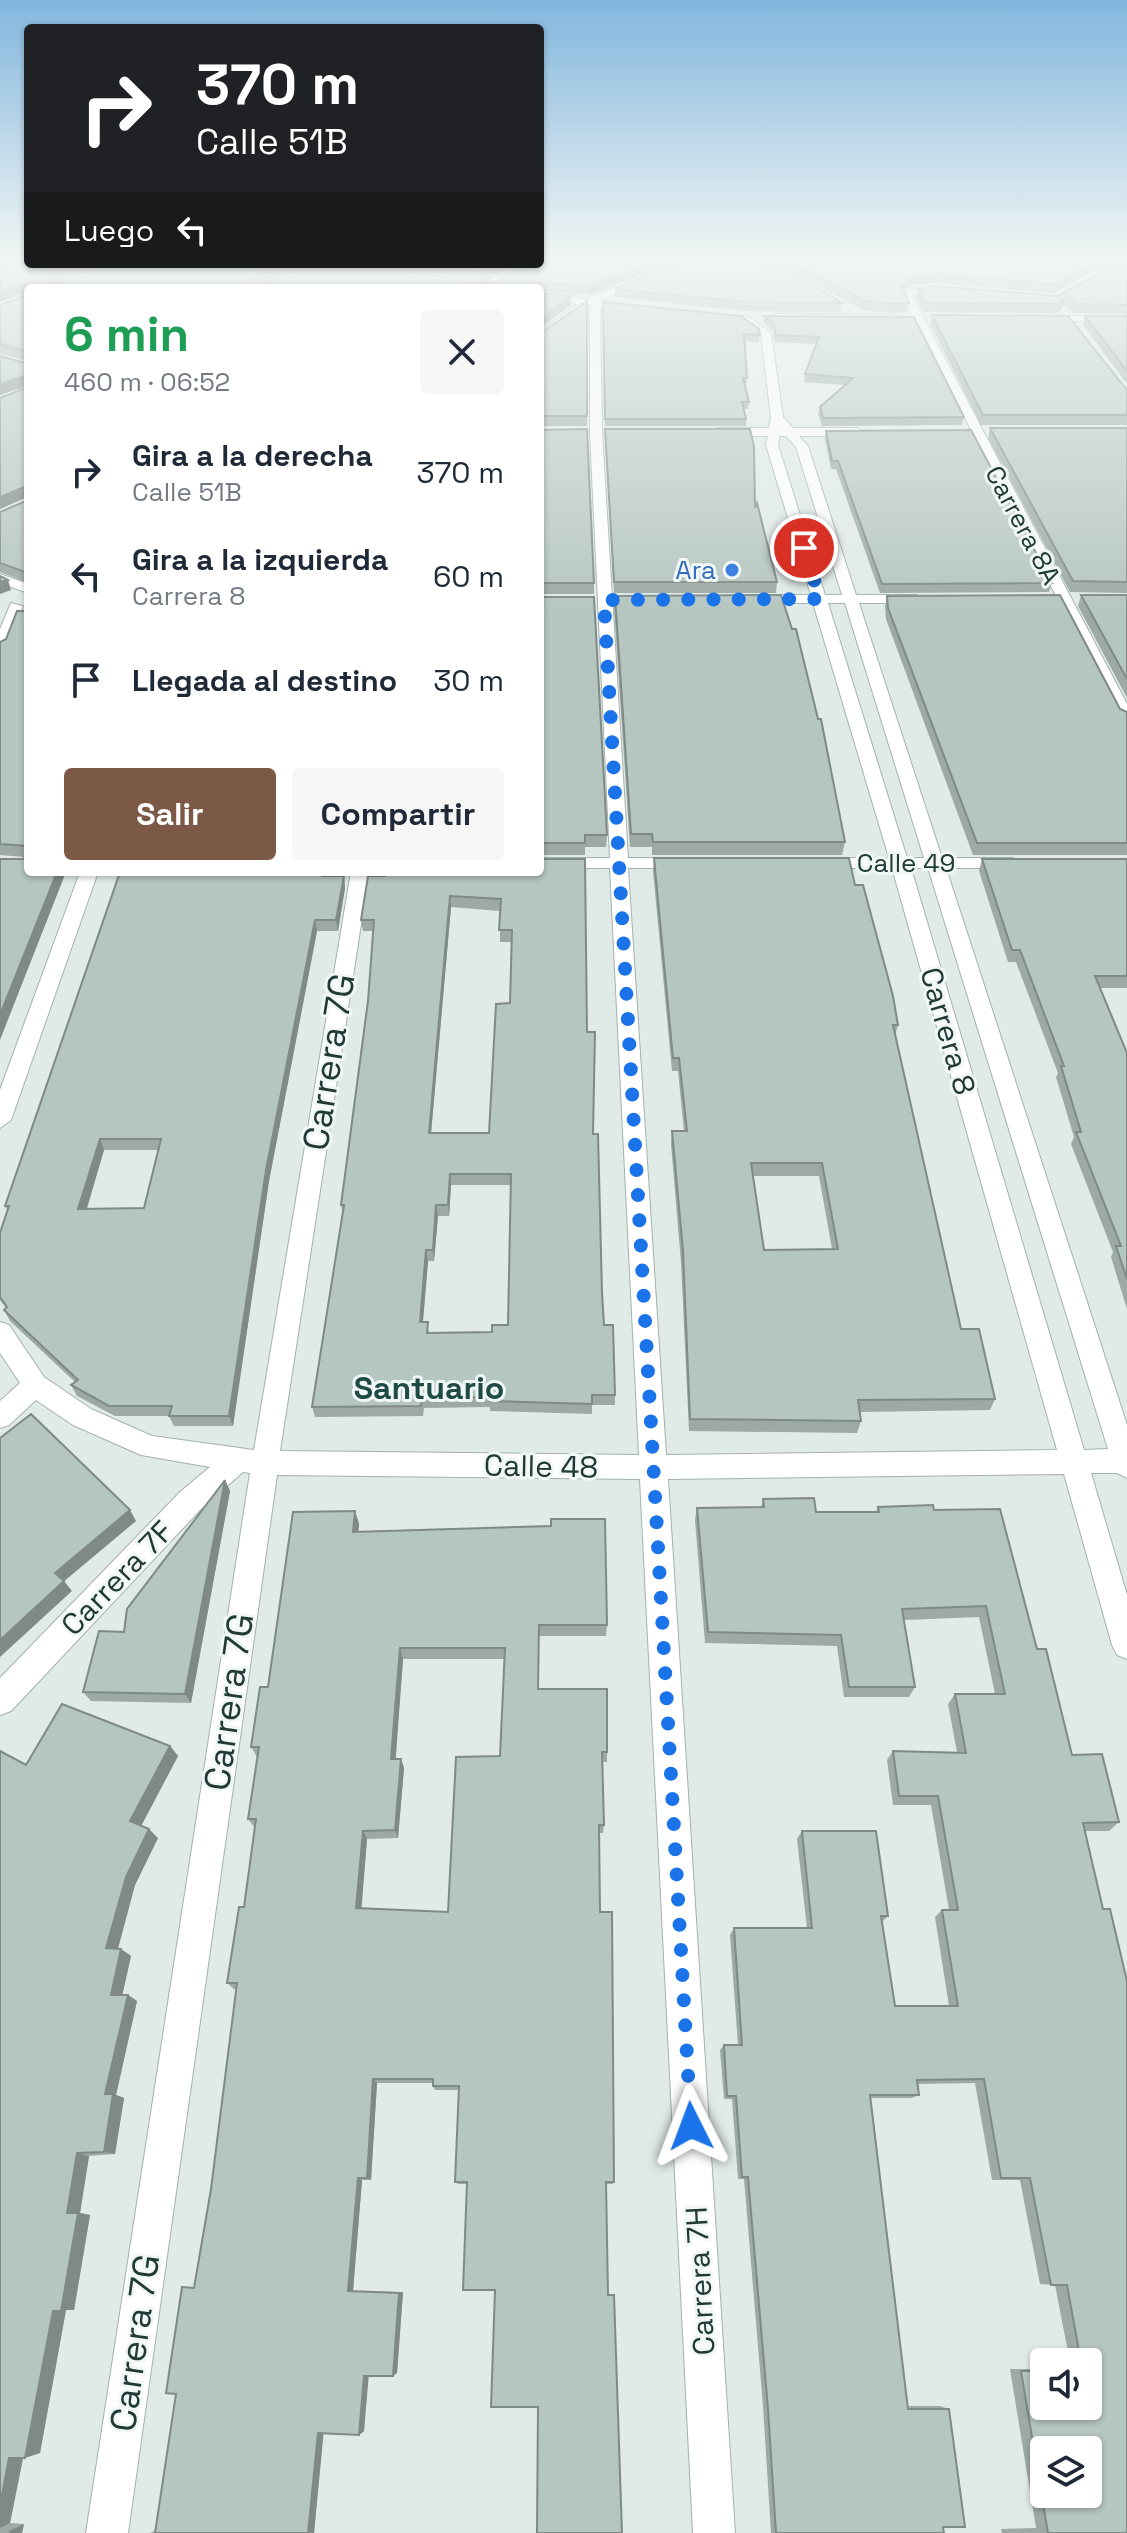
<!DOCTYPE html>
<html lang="es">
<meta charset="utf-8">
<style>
:root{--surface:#fff;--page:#f6f6f7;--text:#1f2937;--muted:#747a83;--accent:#7c5847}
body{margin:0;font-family:"Space Grotesk",sans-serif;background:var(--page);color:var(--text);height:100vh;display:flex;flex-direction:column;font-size:30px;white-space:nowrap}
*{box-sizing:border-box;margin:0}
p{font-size:26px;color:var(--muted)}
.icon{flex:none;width:44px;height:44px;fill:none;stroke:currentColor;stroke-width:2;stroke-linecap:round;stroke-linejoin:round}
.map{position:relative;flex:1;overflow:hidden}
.side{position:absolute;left:24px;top:284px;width:520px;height:592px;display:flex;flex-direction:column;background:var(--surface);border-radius:8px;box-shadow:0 2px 6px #0004}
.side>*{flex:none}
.hud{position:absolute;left:24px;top:24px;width:520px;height:244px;border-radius:8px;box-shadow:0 2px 6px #0004;background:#202124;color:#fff;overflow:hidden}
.controls{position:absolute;left:1030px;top:2348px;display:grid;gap:16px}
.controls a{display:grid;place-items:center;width:72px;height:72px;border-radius:8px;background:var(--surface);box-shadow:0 2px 6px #0004;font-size:40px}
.pin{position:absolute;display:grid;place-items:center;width:68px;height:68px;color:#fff;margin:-34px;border:4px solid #fff;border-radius:50%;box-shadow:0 2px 8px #0007}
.me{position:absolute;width:88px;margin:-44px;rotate:357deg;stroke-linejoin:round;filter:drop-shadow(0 0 6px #0008)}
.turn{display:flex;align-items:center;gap:28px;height:168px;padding:0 40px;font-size:36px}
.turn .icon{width:104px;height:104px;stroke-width:2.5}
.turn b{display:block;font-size:56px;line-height:68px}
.then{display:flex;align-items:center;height:76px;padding:0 40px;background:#0003;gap:16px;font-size:30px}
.round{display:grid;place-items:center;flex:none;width:84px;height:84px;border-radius:8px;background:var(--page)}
.headline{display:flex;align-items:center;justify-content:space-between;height:136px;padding:0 40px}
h1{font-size:48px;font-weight:700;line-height:60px;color:#1e9e55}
.button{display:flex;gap:16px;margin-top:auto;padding:16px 40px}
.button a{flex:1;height:92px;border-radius:8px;background:var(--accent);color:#fff;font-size:32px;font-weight:700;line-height:92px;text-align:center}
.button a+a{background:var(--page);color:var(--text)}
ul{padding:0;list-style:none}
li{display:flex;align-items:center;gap:24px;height:104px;padding:0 40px}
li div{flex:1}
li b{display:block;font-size:30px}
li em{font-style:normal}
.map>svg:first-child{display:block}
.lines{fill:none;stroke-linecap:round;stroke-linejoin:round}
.minor-casing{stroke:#a3b2ae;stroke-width:2}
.minor{fill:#fff;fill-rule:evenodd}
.wall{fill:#9ca9a5;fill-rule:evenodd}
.shaded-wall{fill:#7f8a86}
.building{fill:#b5c5c0;stroke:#7f8a86;stroke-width:2;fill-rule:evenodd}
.route{stroke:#1a73e8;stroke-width:14;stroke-dasharray:0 25.2}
.shop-dot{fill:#3f7fe0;stroke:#f0f7f4;stroke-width:3}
.labels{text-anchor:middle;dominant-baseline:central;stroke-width:6;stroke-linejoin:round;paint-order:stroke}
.far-street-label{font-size:26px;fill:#213a36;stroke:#f0f7f4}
.far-shop-label{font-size:26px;fill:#366cbe;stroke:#f0f7f4;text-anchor:end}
.street-label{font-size:30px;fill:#213a36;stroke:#f0f7f4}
.neighbourhood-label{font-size:32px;font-weight:bold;fill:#1e4b46;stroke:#f0f7f4}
.near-street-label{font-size:36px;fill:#213a36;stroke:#f0f7f4}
</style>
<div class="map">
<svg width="1127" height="2533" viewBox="0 0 1127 2533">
<rect width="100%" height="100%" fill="#e0eae7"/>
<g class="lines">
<defs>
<path id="minor" d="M683 261H696L599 301 614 305 600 307 602 432 628 858H685L694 863 685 868H628L666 1455 1057 1450 892 868H817L808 863 817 858H889L813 603H749L742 599 749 595H811L766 445 768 436H717L711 432 717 428H769L771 418 761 334 741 319 745 314 771 333 783 417 793 428H857L863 432 857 436H799L808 446 856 595H917L924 599 917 603H859L942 858H1013L1022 863 1013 868H946L1127 1425V1478L1117 1473H1091L1127 1595V1659L1117 1655 1112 1645 1064 1474 668 1479 735 2533H693L640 1479 277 1475 128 2533H86L250 1473 243 1472 200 1510 11 1711 0 1715V1678L180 1492 210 1467 141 1455 73 1425 36 1400 9 1425 0 1428V1401L20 1383 0 1353V1322L9 1325 44 1377 91 1409 152 1436 254 1450 351 872H369L280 1451 639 1455 610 868H540V858H610L590 432V305L540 340V332L578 304 540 299V293L586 299ZM780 436H786L796 447 842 595H825L778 445ZM828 603H845L924 858H907ZM911 868H928L1108 1449 1084 1450Z
M1117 261 1127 263 1060 301 1052 299Z
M921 286 956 291 922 292 912 296 1127 704V724L1119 719 902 295Z
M773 314 896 315 901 318 896 321 769 319Z
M1037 316H1127V322L1033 321Z
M0 574 28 584V593L0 583Z
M11 603 23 606 7 649 0 653V629Z
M80 872H98L11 1120 0 1128V1090Z"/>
</defs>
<!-- minor casing -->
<use href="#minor" class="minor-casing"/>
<!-- minor -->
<use href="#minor" class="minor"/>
</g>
<!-- wall -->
<path class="wall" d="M0 261 94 264 53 282H495L675 261 589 295 540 291V288H28V583L0 572V512L26 501 27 497 0 509V398L28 387V386L0 395 25 360 0 354V305L27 295V291L0 302Z
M759 261H1111L1054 293 931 283 912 285 903 291 909 303 907 312 893 313 863 310 788 269Z
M1127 261V314L1074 313 1064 305 1057 313 924 312 916 298 918 289 1059 296Z
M377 264H515L485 282Z
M615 289 842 303 840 312 745 311 615 297Z
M603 302 760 335 759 342 744 341 747 378 746 385H745L749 402 748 409H744L746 419V426H605Z
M932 315 1127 390V425H981L930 324Z
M764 316 914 317 964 417 962 425 822 426 818 414 820 407 845 385 804 382 805 374 816 344 775 342 773 331 764 323Z
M1085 316H1127V384L1083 325Z
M540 334 587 416V426H540Z
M990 428H1127V593L1070 592 988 438Z
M605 429 755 508 777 582 776 593H614Z
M540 430 594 583V594H540Z
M826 431 1052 583 1049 592 880 593 836 469H831L825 439Z
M1081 595H1127V698L1078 606Z
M615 596 845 842 842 855H652V847H630L614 608Z
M887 596 1127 712V855H973L886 619 885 607Z
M540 597 607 835 606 847H585V855H540Z
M17 611 28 872 24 859V857L0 855V642L6 639Z
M654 858 855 885 898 1025 895 1035 961 1329 995 1399 990 1410 860 1412 861 1421 857 1433 689 1431 681 1263 671 1144 672 1131H684L678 1071H672L653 871ZM753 1176H819L832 1249 764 1250Z
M982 859H1127V988H1100L1127 1053V1309L1111 1257 1113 1252 1071 1144 1074 1137 1056 1077 1058 1073 1016 962H1008L979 871Z
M540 872 587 1032 604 1325 615 1395V1405H592V1414L490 1411V1407L424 1408 423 1416 315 1417 312 1407 343 1214 341 1205 368 1001 373 931H363L361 920 385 876ZM451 907 500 911V942H512L510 1003 489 1133H431ZM451 1185H511L508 1325 492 1332 430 1333 423 1322 428 1261H434L438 1216H449Z
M326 876H344L345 888 338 931H317L269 1181 233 1426H174L169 1416H115L77 1396 71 1385 75 1382 10 1321 4 1310 6 1308 0 1300V1233L8 1211 5 1206ZM104 1150H158L144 1208 87 1209Z
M225 1480 230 1491 191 1703 91 1701 83 1692Z
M763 1499 816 1512H876L878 1507 934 1510 1037 1649 1072 1755 1119 1822 1109 1831H1085L1127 2533H1002L1001 2529 1036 2528 1010 2369H1044V2406H1088V2362H1070L1055 2285 1040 2284 1020 2180H992L975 2083 918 2084 919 2095 912 2098H871L908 2406H940L949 2409 943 2527 944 2533H771L763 2406 744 2179H738L732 2099H724L720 2050 724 2045H738L730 1935 734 1928H807L797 1839 802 1831 888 1916 882 1922 895 2006H949L935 1917 942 1910H949L931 1805H893L887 1760 893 1751 957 1752 948 1704 955 1694H995L979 1617 904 1620 915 1687 909 1697H844L837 1646 705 1643 695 1520 697 1508 761 1507Z
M355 1511 359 1524 358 1532 607 1625 606 1636H539L538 1689 607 1752V1762H602L604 1825 603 1833H599L600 1912 614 2182 613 2184H606L608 2295H614L538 2407 495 2290 467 2184H458L455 2182 459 2090H435L433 2086V2083H377L371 2180H362L353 2291 403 2292 397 2373 393 2376H368L364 2431 359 2435 323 2434 314 2533H150L156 2530 176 2394 182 2287H194L211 2189 237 1989H234L227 1983 244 1907 255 1828 248 1819 257 1757 251 1747 268 1687ZM403 1659H504L500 1756 448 1912 361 1908 367 1839 398 1838 404 1768 401 1759H395Z
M170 1746 178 1756 141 1826 158 1838 135 1885 118 1949H121L131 1956 122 1995H128L137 2001 116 2095 124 2098 115 2154 89 2156 80 2213 90 2215 74 2310H66L40 2453 23 2458 10 2523 24 2524 22 2533H0V1751L26 1765Z"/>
<!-- shaded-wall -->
<path class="shaded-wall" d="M654 261H675L589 295V286Z
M1098 261H1111L1054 293 1056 284Z
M72 264H94L45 285 41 281 43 277Z
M284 264H304L250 288 248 280Z
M501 264H515L485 282V273Z
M933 274 931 283 912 285 899 294 901 286 913 276Z
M25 283 27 291 0 302V292Z
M571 296V305L540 328V319Z
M1067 296 1064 305 1057 313 1059 304Z
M24 376 27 385 0 395V384Z
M24 487 27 497 0 509V497Z
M8 580 11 590 0 594V582Z
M57 872H66L0 1040V1015Z
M344 876 345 888 338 931 336 920Z
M450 896 451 907 430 1145 429 1133Z
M315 920 317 931 269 1181 233 1426 229 1416 266 1170Z
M100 1139 104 1150 83 1220 78 1209Z
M450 1174 451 1185 449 1216 448 1205Z
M436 1205 438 1216 434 1261 433 1250Z
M426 1250 428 1261 422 1332 420 1322Z
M225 1480 230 1491 191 1703 185 1694Z
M130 1510 136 1521 62 1583 55 1573Z
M355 1511 359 1524 357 1544 353 1532Z
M64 1581 72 1591 0 1657V1640Z
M400 1648 403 1659 395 1769 391 1759Z
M170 1746 178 1756 139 1830 130 1821Z
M401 1759 404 1768 398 1838 395 1830Z
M149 1829 158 1838 135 1885 116 1955 106 1948 126 1877Z
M363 1831 367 1839 361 1915 356 1908Z
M121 1949 131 1956 121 2001 111 1995Z
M128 1995 137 2001 116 2095 124 2098 115 2154 104 2152 105 2094Z
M373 2079 377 2083 371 2180 367 2178Z
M77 2153 89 2156 80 2213 90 2215 74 2310H66L40 2453 25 2458Z
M358 2178 362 2180 353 2291H348Z
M403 2292 397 2373 393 2376 399 2293Z
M369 2373 364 2431 359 2435 364 2376Z
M324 2429 314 2533H308L318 2433Z
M24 2453 10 2523 0 2528V2505L9 2458Z
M24 2524 22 2533H9V2531Z"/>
<!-- building -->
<path class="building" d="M0 261H28V264H72L43 277 41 281 58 282 100 264H284L248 280 266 282 310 264H370L469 282H495L523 264H540V261H654L589 286 538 282 539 288H28L29 285 25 283 0 292Z
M684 261H756L794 273 842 303 746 302 615 289Z
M790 261H1098L1056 284 933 274 913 276 901 286 909 303 895 304 864 301Z
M1121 261H1127V305L1076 304 1067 296 1059 304 925 303 918 289 933 286 1059 296Z
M428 264H501L485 273Z
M28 289V378L24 376 0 384V356L25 363 28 352 0 344V305L27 295Z
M540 293 571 296 540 319Z
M587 301V416H540V334Z
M603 302 741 316 759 329 760 335 744 334 747 378H743L749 402H742L746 419H605Z
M932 315 1068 316 1127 390V415H983Z
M764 316 914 317 964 417 823 418 820 407 853 378 805 374 819 337 776 335 774 324Z
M1085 316H1127V371Z
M28 383V573L0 563V512L26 501 28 490 24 487 0 497V398L28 387Z
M990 428H1127V582L1073 581Z
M587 429 594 583H540V430Z
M605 429H750L754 447 755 508 757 503 777 582H614Z
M971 430 1052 583 882 584 838 461H832L826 431Z
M0 576 8 580 0 582Z
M781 595 792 629H796L818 719H821L845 842H653L652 834H631L615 596Z
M1060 595 1120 709 1127 712V843H977L888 608 887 596Z
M1081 595H1127V679Z
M540 597H594L607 835H585V843H540Z
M17 611H28V872H57L0 1015V859H24L27 846 0 844V642L6 639Z
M654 858H849L855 885H863L893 996 898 1025H893L961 1329H979L995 1399 858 1400 861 1421 690 1419 683 1251 672 1131H687L679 1058H673ZM751 1163H822L838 1249 764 1250Z
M540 859H585L587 1032H595L593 1134H598L602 1293 604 1325H613L615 1395H592V1404L490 1401V1397L422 1398 421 1406 312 1407 344 1205H341L368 1001 374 920H361L368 876H385L386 872H540ZM450 896 501 899 499 930H512L510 1003 496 1004 489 1133H429ZM450 1174H511L508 1325H492V1332L427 1333 428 1322H420L426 1250H433L436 1205H448Z
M982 859H1127V976H1095L1127 1053V1279L1116 1246H1121L1076 1132H1081L1061 1066H1064L1020 950H1012Z
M120 872H322V876H344L336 920H315L266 1170 229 1416H169L172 1406H109L71 1385 78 1380 4 1310 7 1307 0 1297V1233L9 1206H5ZM100 1139H161L144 1208 78 1209Z
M31 1414 130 1510 55 1573 64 1581 0 1640V1438Z
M225 1480 185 1694 83 1692 99 1631 124 1632 127 1609Z
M814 1498 816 1512H879L878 1507 933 1505 934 1510 1000 1509 1037 1649H1046L1072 1755 1102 1754 1119 1822 1083 1823 1103 1909H1110L1127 1981V2533H1048L1021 2371H1044V2406H1088V2362H1081L1067 2285H1051L1030 2178H1001L984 2079 917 2080 919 2095H870L908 2409H949L965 2527H943L944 2533H776L768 2409 748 2177H742L736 2096H727L724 2045H742L734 1928H812L802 1831H876L888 1916H881L895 2006H958L942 1910H958L938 1796H899L893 1751 966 1753 955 1694H1005L986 1606 902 1609 915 1687H849L841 1635 708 1632 697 1508 764 1507 763 1499ZM1044 2450H1088V2494H1044Z
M355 1511 353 1532 551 1526V1519H605L607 1625H539L538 1689H607V1752H602L604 1825H599L600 1912H612L614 2182H606L608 2295H614L622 2533H537L538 2407H491L495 2290H463L467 2182H455L459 2086H433V2079H373L367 2178H358L348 2291 399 2293 393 2376H364L359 2435 318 2433 308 2533H155L176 2394 166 2393 182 2287 194 2288 211 2189 237 1983H227L239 1907H244L256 1819H248L259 1747H251L260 1687H268L293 1512ZM400 1648H505L500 1756 456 1757 448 1912 356 1908 363 1831 395 1830 401 1759H391Z
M62 1704 170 1746 130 1821 149 1829 126 1877 106 1948 121 1949 111 1995H128L105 2094H113L104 2152 77 2153 67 2213H78L61 2311H53L25 2458H9L0 2505V1751L26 1765Z"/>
<!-- sky -->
<linearGradient id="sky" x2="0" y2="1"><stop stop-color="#82b6de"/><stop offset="0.42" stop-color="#f1f6f4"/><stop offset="1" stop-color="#f1f6f4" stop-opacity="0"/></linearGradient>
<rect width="1127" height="616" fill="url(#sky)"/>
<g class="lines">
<!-- route -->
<path class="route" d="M691 2126 604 600 820 599 804 548"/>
</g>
<!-- markers -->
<circle class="shop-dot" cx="732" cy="570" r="8"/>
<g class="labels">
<!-- far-street labels -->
<g class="far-street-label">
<text transform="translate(1023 525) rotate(62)">Carrera 8A</text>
<text x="906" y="863">Calle 49</text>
</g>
<!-- far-shop labels -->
<g class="far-shop-label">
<text x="716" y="570">Ara</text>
</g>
<!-- street labels -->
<g class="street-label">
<text transform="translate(948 1031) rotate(74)">Carrera 8</text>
<text transform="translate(541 1466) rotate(1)">Calle 48</text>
<text transform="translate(117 1578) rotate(-46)">Carrera 7F</text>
<text transform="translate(700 2281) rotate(-93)">Carrera 7H</text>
</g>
<!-- neighbourhood labels -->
<g class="neighbourhood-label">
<text x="429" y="1388">Santuario</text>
</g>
<!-- near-street labels -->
<g class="near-street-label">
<text transform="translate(329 1062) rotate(-81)">Carrera 7G</text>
<text transform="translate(229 1702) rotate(-82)">Carrera 7G</text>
<text transform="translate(135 2343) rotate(-82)">Carrera 7G</text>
</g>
</g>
</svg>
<div class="controls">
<a><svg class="icon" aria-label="sound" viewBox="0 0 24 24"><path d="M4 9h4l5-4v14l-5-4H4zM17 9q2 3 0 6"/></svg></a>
<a><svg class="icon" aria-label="layers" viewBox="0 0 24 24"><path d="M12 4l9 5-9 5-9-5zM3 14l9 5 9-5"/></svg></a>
</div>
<div class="pin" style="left:804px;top:548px;background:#d93025"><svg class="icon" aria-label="arrive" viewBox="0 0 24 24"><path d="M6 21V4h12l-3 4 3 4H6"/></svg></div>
<svg class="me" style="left:691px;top:2126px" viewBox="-20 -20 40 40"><path d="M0-17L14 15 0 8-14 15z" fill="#1a73e8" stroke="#fff" stroke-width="4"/></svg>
<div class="hud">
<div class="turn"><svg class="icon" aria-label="right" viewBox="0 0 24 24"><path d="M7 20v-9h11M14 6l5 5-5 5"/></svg><div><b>370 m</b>Calle 51B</div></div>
<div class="then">Luego<svg class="icon" aria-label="left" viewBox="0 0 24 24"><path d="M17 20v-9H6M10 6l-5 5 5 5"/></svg></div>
</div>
<section class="side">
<div class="headline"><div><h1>6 min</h1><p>460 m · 06:52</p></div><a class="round"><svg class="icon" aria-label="close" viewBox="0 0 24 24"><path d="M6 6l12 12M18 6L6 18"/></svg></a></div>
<ul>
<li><svg class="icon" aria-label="right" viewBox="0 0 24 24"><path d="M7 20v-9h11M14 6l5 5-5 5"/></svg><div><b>Gira a la derecha</b><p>Calle 51B</p></div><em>370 m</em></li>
<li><svg class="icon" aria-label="left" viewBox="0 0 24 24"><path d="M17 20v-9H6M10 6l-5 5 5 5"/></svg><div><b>Gira a la izquierda</b><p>Carrera 8</p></div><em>60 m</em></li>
<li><svg class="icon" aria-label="arrive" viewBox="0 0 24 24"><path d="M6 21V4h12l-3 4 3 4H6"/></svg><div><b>Llegada al destino</b></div><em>30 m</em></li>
</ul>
<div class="button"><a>Salir</a><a>Compartir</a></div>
</section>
</div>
